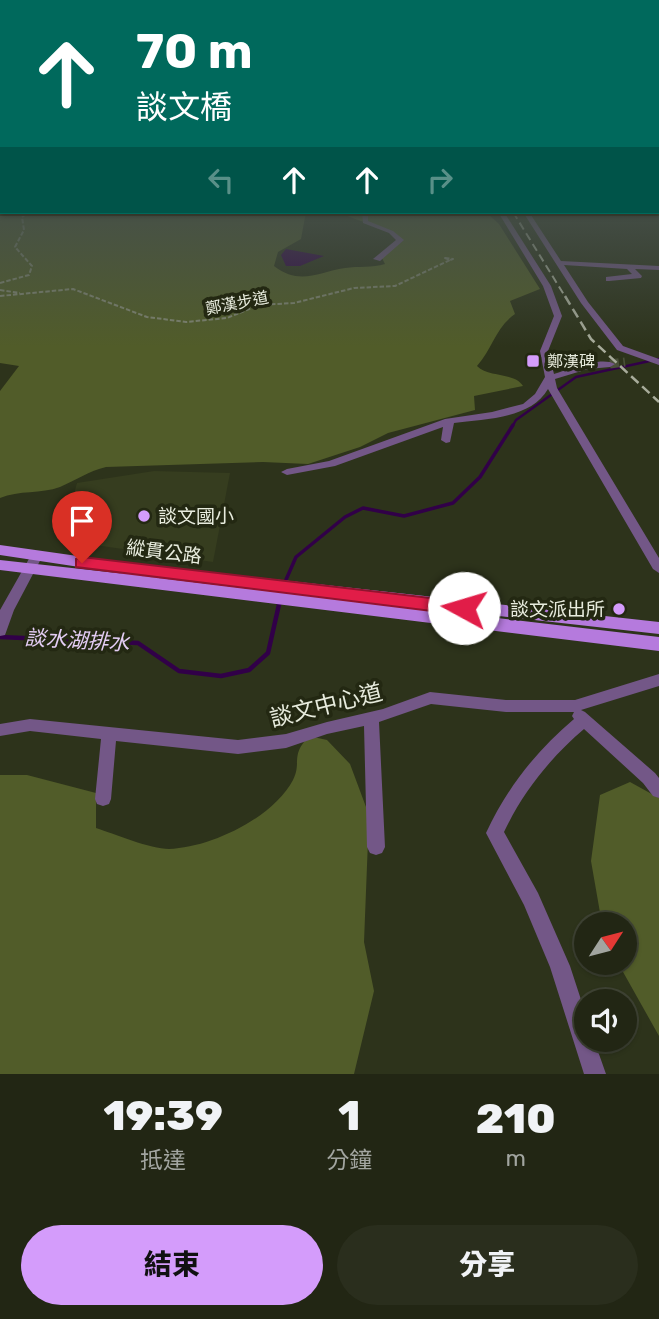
<!DOCTYPE html>
<html lang="zh-TW">
<meta charset="utf-8">
<style>
:root{--surface:#222614;--page:#2a2e1d;--text:#f1f3f6;--muted:#a2a5a0;--line:#3f4334;--accent:#d49cfb}
body{margin:0;font-family:Rubik,"Noto Sans TC",sans-serif;background:var(--page);color:var(--text);height:100vh;display:flex;flex-direction:column;font-size:26px;white-space:nowrap}
*{box-sizing:border-box;margin:0}
p{font-size:23px;color:var(--muted)}
.icon{flex:none;width:38px;height:38px;fill:none;stroke:currentColor;stroke-width:2;stroke-linecap:round;stroke-linejoin:round}
.map{position:relative;height:1074px;overflow:hidden}
.drawer{display:flex;flex-direction:column;background:var(--surface);flex:1}
.drawer>*{flex:none}
.hud{position:absolute;left:0px;top:0px;width:660px;height:214px;box-shadow:0 2px 5px #0004,0 0 0 2px var(--line);background:#00695c;color:#fff;overflow:hidden}
.needle{width:46px;rotate:54deg}
.fabs{position:absolute;left:574px;top:912px;display:grid;gap:14px}
.fabs a{display:grid;place-items:center;width:63px;height:63px;border-radius:50%;background:var(--surface);box-shadow:0 2px 5px #0004,0 0 0 2px var(--line);font-size:35px}
.pin{position:absolute;display:grid;place-items:center;width:60px;height:60px;color:#fff;margin:-72px -30px;border-radius:50% 50% 50% 0;rotate:-45deg;box-shadow:0 0 7px #0007}
.pin .icon{rotate:45deg}
.me{position:absolute;width:77px;margin:-38px;rotate:276deg;stroke-linejoin:round;filter:drop-shadow(0 0 5px #0008)}
.turn{display:flex;align-items:center;gap:24px;height:147px;padding:0 21px;font-size:32px}
.turn .icon{width:91px;height:91px;stroke-width:2.5}
.turn b{display:block;font-size:49px;line-height:60px}
.lanes{display:flex;align-items:center;height:66px;padding:0 21px;background:#0003;justify-content:center;gap:35px;direction:ltr}
.lanes .off{opacity:.35}
.eta{display:flex;justify-content:space-evenly;align-items:center;height:119px;text-align:center}
.eta b{font-size:42px;font-weight:800;line-height:49px}
.action{display:flex;gap:14px;margin-top:auto;padding:14px 21px}
.action a{flex:1;height:80px;border-radius:42px;background:var(--accent);color:#111;font-size:28px;font-weight:800;line-height:80px;text-align:center}
.action a+a{background:var(--page);color:var(--text)}
.map>svg:first-child{display:block}
.built{fill:#363d1f}
.green{fill:#515c29}
.water{fill:#310048}
.lines{fill:none;stroke-linecap:round;stroke-linejoin:round}
.stream-far2{stroke:#310048;stroke-width:2.5}
.stream-far1{stroke:#310048;stroke-width:3.5}
.stream{stroke:#310048;stroke-width:4.5}
.minor-tunnel{stroke:#494f38;stroke-width:9;stroke-dasharray:9 4.5;stroke-linecap:butt}
.path{stroke:#7f8470;stroke-width:2;stroke-dasharray:4.5 2;stroke-linecap:butt}
.minor{fill:#735787;fill-rule:evenodd}
.major{fill:#b57add;fill-rule:evenodd}
.rail-far1{stroke:#a8ac9b;stroke-width:2;stroke-dasharray:8 4.5;stroke-linecap:butt}
.rail{stroke:#a8ac9b;stroke-width:2.5;stroke-dasharray:10 5;stroke-linecap:butt}
.route{fill:#e11d48;stroke:#92132f;stroke-width:2}
.poi-dot{fill:#d49cfb;stroke:#232812;stroke-width:2.5}
.labels{text-anchor:middle;dominant-baseline:central;stroke-width:7;stroke-linejoin:round;paint-order:stroke}
.far-street-label{font-size:16px;fill:#e7ebdd;stroke:#232812}
.far-poi-label{font-size:16px;fill:#e7ebdd;stroke:#232812;text-anchor:start}
.poi-label{font-size:19px;fill:#e7ebdd;stroke:#232812;text-anchor:start}
.street-label{font-size:19px;fill:#e7ebdd;stroke:#232812}
.water-label{font-size:21px;font-style:italic;fill:#e4cdf5;stroke:#232812}
.near-street-label{font-size:23px;fill:#e7ebdd;stroke:#232812}
</style>
<div class="map">
<svg width="659" height="1074" viewBox="0 0 659 1074">
<rect width="100%" height="100%" fill="#2d331b"/>
<!-- built -->
<path class="built" d="M154 471 230 473 213 562 81 543 67 519 77 483Z"/>
<!-- green -->
<path class="green" d="M0 197 2 212H306L301 239 278 252 274 266C300 286 318 272 345 268 358 266 372 268 385 264L380 254 401 242C385 223 359 224 340 212H486L499 224 540 289 510 301 515 314C495 328 493 348 477 366 489 378 515 372 523 386L474 396 475 410 388 433 360 447 308 464 263 462 106 467C89 471 76 480 60 487 41 494 19 490 0 498V391L19 366 0 363Z
M309 736 327 740 350 764 369 815 364 942 374 991 354 1074H0V775H27L96 793V828C115 834 150 849 169 849 210 848 273 818 293 780 302 762 290 756 309 736Z
M630 782 659 798V1036L618 963 625 962V924H602L591 861 600 795Z"/>
<!-- water -->
<path class="water" d="M286 249 324 256 300 266H286L281 255Z"/>
<g class="lines">
<!-- stream-far2 -->
<path class="stream-far2" d="M512 427 516 420 576 377 659 359"/>
<!-- stream-far1 -->
<path class="stream-far1" d="M285 582 296 557 345 517 363 508 404 516 453 503 480 477 513 425"/>
<!-- stream -->
<path class="stream" d="M0 637 138 643 179 671 221 676 249 670 268 653 280 600"/>
<!-- minor-tunnel -->
<path class="minor-tunnel" d="M610 364 625 362"/>
<!-- path -->
<path class="path" d="M445 258 453 259 450 260Z
M0 283 29 275 32 266 15 247 24 230 22 217 29 212
M0 290 20 293
M0 296 73 289 147 317 186 322 227 318 259 305 294 303 354 288 395 286 450 260"/>
<!-- minor -->
<path class="minor" d="M0 207H2V211H0Z
M362 212H368V221L393 231 404 240 380 261 373 259 396 240 389 233 363 223Z
M498 212H504L551 286 562 316 548 351 554 374C569 369 601 356 615 364L610 367 588 369 555 379 557 388 659 558V573L653 569 548 389C531 419 484 419 454 423L450 442 446 443 441 440 443 427 335 466 287 475 281 472 287 469 329 461 445 419 492 412 523 404 535 394 545 377 540 351 554 316 543 286Z
M523 212H529L561 261 659 266V270L635 269 642 276 641 278 609 281H606V277L632 274 627 269 564 265 588 302 623 346 659 359V365L617 350 581 303Z
M36 553 42 557 14 610 5 635 0 636V610L30 557Z
M659 674V686L581 710 585 712 655 773 659 778V798L653 796 643 783 584 729C550 758 523 792 504 832L538 893 570 966 586 1015V1040H594L606 1074H584L550 967 524 905 486 833C507 788 536 751 574 719L572 716 574 712H506L431 704 379 722 385 847 382 853 376 855 370 853 367 847 364 726 327 734 286 748 238 754 116 741 111 799 109 804 103 806 97 804 95 799 101 739 30 731 0 736V724L30 719 238 740 286 734 327 722 383 709 430 692 506 700H575Z"/>
<!-- major -->
<path class="major" d="M0 545 127 563 659 622V634L133 575 659 637V651L0 570V560L126 574 0 555Z"/>
<!-- rail-far1 -->
<path class="rail-far1" d="M513 212 566 298"/>
<!-- rail -->
<path class="rail" d="M565 296 591 339 659 402"/>
</g>
<!-- sky -->
<linearGradient id="sky" x2="0" y2="1"><stop stop-color="#191c0f"/><stop offset="0.57" stop-color="#46504a"/><stop offset="1" stop-color="#46504a" stop-opacity="0"/></linearGradient>
<rect width="659" height="347" fill="url(#sky)"/>
<!-- route -->
<path class="route" d="M82 557 464 602 473 608 464 615 76 567V559Z"/>
<!-- markers -->
<g class="poi-dot">
<rect x="526" y="354" width="14" height="14" rx="3.5"/>
<circle cx="144" cy="516" r="7"/>
<circle cx="619" cy="609" r="7"/>
</g>
<g class="labels">
<!-- far-street labels -->
<g class="far-street-label">
<text transform="translate(237 303) rotate(-11)">鄭漢步道</text>
</g>
<!-- far-poi labels -->
<g class="far-poi-label">
<text x="547" y="361">鄭漢碑</text>
</g>
<!-- poi labels -->
<g class="poi-label">
<text x="158" y="516">談文國小</text>
<text x="605" y="609" text-anchor="end">談文派出所</text>
</g>
<!-- street labels -->
<g class="street-label">
<text transform="translate(164 552) rotate(7)">縱貫公路</text>
</g>
<!-- water labels -->
<g class="water-label">
<text transform="translate(77 640) rotate(3)">談水湖排水</text>
</g>
<!-- near-street labels -->
<g class="near-street-label">
<text transform="translate(326 705) rotate(-14)">談文中心道</text>
</g>
</g>
</svg>
<div class="fabs">
<a><svg class="needle" viewBox="-14 -14 28 28"><path d="M0-13l5 13h-10z" fill="#e53935"/><path d="M0 13l5-13h-10z" fill="#a2a5a0"/></svg></a>
<a><svg class="icon" aria-label="sound" viewBox="0 0 24 24"><path d="M4 9h4l5-4v14l-5-4H4zM17 9q2 3 0 6"/></svg></a>
</div>
<div class="pin" style="left:82px;top:563px;background:#d93025"><svg class="icon" aria-label="arrive" viewBox="0 0 24 24"><path d="M6 21V4h12l-3 4 3 4H6"/></svg></div>
<svg class="me" style="left:464px;top:608px" viewBox="-20 -20 40 40"><circle r="19" fill="#fff"/><path d="M0-13L10 11 0 6-10 11z" fill="#e11d48"/></svg>
<div class="hud">
<div class="turn"><svg class="icon" aria-label="ahead" viewBox="0 0 24 24"><path d="M12 20V5M6 11l6-6 6 6"/></svg><div><b>70 m</b>談文橋</div></div>
<div class="lanes"><svg class="icon off" aria-label="left" viewBox="0 0 24 24"><path d="M17 20v-9H6M10 6l-5 5 5 5"/></svg><svg class="icon" aria-label="ahead" viewBox="0 0 24 24"><path d="M12 20V5M6 11l6-6 6 6"/></svg><svg class="icon" aria-label="ahead" viewBox="0 0 24 24"><path d="M12 20V5M6 11l6-6 6 6"/></svg><svg class="icon off" aria-label="right" viewBox="0 0 24 24"><path d="M7 20v-9h11M14 6l5 5-5 5"/></svg></div>
</div>
</div>
<section class="drawer">
<div class="eta">
<div><b>19:39</b><p>抵達</p></div>
<div><b>1</b><p>分鐘</p></div>
<div><b>210</b><p>m</p></div>
</div>
<div class="action"><a>結束</a><a>分享</a></div>
</section>
